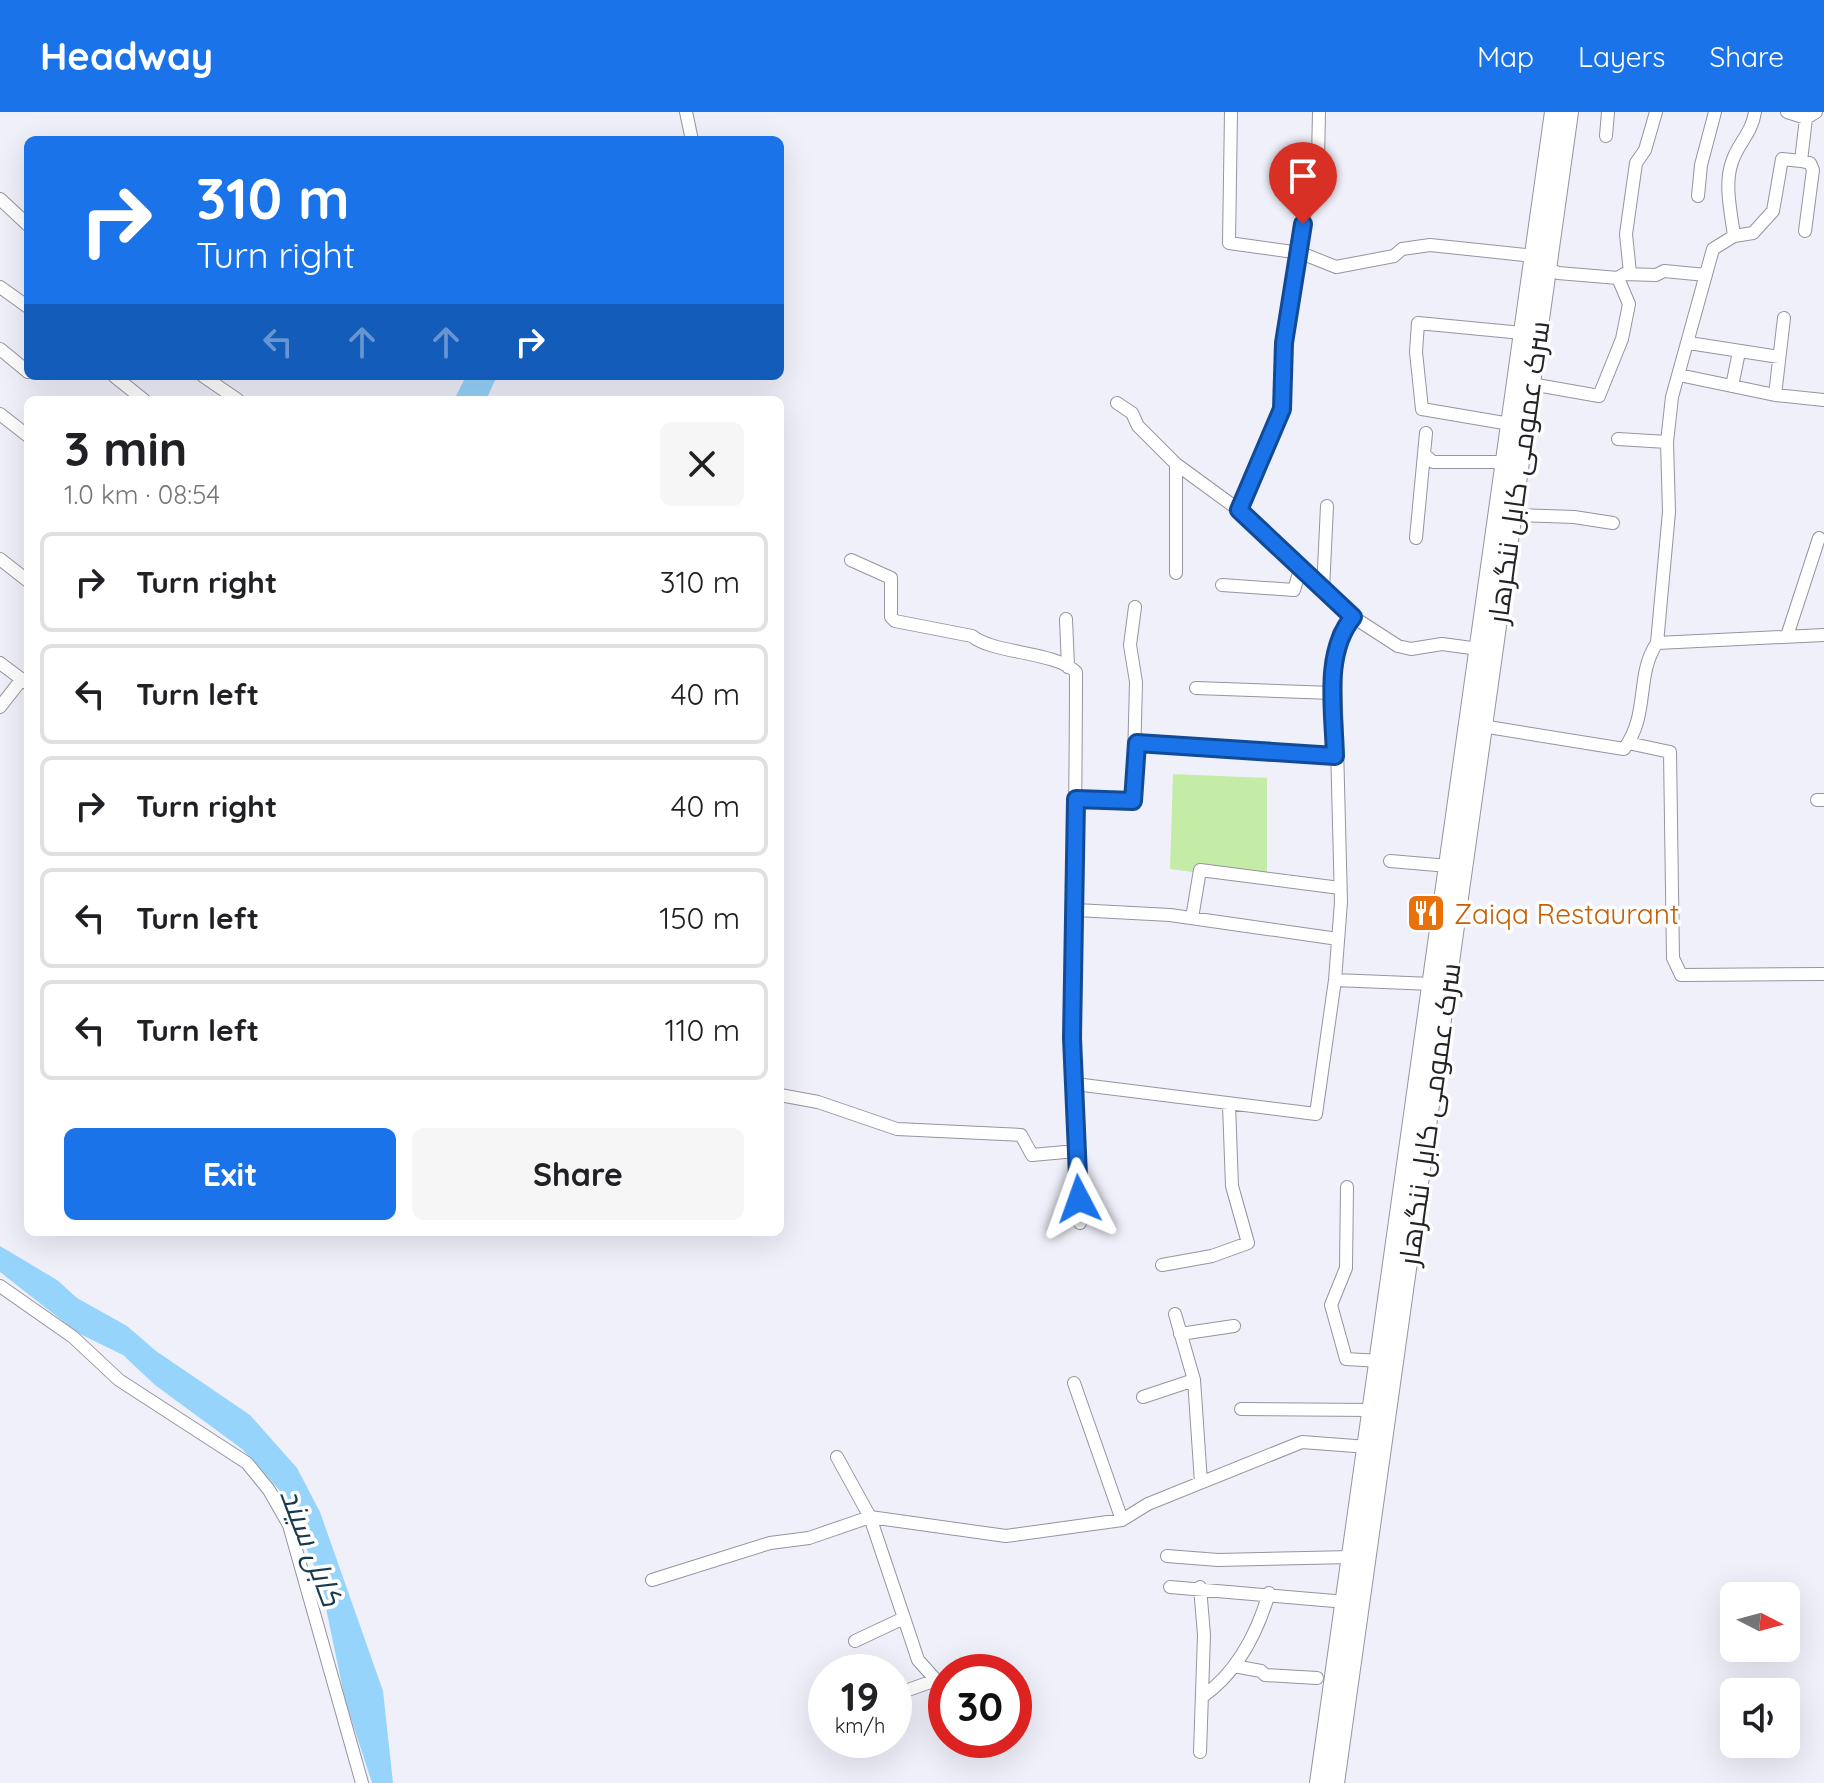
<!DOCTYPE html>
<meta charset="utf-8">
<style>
:root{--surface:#fff;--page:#f6f6f6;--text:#202124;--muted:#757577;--line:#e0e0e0;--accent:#1a73e8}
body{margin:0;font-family:Quicksand,Cairo,sans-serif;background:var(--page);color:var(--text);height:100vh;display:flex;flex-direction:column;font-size:30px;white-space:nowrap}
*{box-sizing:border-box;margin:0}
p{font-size:26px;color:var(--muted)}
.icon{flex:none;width:44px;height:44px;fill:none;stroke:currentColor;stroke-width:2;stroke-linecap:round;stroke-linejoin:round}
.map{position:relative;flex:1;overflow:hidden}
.panel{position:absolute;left:24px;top:284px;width:760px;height:840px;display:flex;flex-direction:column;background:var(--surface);border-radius:12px;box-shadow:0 8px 32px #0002}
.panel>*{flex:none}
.guide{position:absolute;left:24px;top:24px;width:760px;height:244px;border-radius:12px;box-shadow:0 8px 32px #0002;background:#1a73e8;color:#fff;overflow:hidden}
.needle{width:52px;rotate:96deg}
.fabs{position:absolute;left:1720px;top:1470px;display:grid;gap:16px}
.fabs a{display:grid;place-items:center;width:80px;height:80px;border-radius:12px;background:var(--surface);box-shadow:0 8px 32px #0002;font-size:40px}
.speed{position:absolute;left:808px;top:1542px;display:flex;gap:16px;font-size:40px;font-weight:700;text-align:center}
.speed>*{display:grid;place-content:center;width:104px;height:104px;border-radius:50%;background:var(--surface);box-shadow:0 8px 32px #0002;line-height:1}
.speed small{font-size:20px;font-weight:400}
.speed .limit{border:12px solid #d22;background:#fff;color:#111}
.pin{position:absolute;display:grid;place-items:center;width:68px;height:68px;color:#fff;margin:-82px -34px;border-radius:50% 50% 50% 0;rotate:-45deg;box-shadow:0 0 8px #0007}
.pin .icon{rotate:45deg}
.me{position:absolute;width:88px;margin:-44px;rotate:356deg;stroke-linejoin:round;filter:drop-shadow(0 0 6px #0008)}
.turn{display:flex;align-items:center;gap:28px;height:168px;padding:0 40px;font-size:36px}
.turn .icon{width:104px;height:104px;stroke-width:2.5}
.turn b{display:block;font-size:56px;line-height:68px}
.lanes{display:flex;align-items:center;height:76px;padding:0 40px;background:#0003;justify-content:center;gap:40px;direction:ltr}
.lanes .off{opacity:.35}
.round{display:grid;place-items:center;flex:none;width:84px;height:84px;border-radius:12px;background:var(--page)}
.head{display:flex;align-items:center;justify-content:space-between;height:136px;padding:0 40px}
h1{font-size:48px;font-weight:700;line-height:60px}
.cta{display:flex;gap:16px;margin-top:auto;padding:16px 40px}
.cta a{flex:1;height:92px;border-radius:12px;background:var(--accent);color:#fff;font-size:32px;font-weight:700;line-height:92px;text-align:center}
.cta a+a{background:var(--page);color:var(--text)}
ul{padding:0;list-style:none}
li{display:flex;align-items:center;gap:24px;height:100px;margin:0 16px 12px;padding:0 24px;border:4px solid var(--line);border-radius:12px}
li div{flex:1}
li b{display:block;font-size:30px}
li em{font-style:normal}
header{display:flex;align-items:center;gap:48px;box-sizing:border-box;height:112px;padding:0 40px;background:var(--accent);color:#fff}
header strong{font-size:38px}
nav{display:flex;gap:44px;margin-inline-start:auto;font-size:28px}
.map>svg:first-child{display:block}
.green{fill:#c5eca7}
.water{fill:#97d4fc}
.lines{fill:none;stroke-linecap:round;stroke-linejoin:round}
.minor-casing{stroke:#94959e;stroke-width:14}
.highway-casing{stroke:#94959e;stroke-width:20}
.minor{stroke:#fff;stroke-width:12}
.highway{stroke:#fff;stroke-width:18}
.route-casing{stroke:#114b97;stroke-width:20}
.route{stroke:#1a73e8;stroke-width:14}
.labels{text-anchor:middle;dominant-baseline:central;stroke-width:7;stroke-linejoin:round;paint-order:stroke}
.street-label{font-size:28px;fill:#232327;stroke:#fefefe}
.food-label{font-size:28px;fill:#c56008;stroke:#fefefe;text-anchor:start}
.water-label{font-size:30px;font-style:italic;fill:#183a4f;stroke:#fefefe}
</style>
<header>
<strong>Headway</strong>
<nav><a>Map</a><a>Layers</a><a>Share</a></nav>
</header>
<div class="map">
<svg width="1824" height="1671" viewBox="0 0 1824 1671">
<rect width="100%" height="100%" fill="#eff0fa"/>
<!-- green -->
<path class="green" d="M1173 662 1267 666V770L1170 757Z"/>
<!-- water -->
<path class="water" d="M466 264H497L486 288H454Z
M0 1134 57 1168 77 1186 127 1214 156 1239 250 1303 297 1356 320 1400 383 1579 393 1671H372L345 1588 320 1467 282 1381 242 1337 155 1273 123 1243 78 1221 0 1160Z"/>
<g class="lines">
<defs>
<path id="minor" d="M686 0 692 28
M1231 0 1229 131 1301 141 1336 155 1394 144 1402 137 1430 133 1534 144
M1787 0 1806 6
M1606 24 1608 0
M1318 47 1319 0
M1801 49 1810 51 1813 58 1805 119
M1698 84 1701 53 1715 0
M0 87 28 113
M1734 124C1731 100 1724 72 1732 50 1738 31 1752 21 1755 0
M1546 155 1558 161 1618 166 1624 162 1656 163 1664 159 1706 163
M1630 161 1626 122 1636 51 1645 38 1656 0
M0 175 28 195
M1689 231 1779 245
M0 237 28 260
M1679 263 1775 283 1824 288
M114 264 144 288
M203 264 238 288
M1531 272 1599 284 1622 227 1629 192 1618 166
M1732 274 1739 240
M1775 283 1784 206
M1117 291 1132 301 1138 314 1176 352 1239 398 1353 505 1398 534 1411 537 1442 532 1479 537
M0 302 28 324
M1510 312 1422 297 1416 240 1418 211 1522 221
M1618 327 1667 330
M1425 343 1433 350H1506
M1176 352V461
M1239 398 1282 297 1284 231 1301 141 1306 84
M1514 403 1574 405 1613 411
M1416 426 1426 321
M0 447 28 469
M851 448 891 466V505L895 509 972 524C994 542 1054 539 1076 560 1076 744 1069 928 1080 1111
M1222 473 1294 478 1300 458
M1323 478 1327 394
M1066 507 1068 555
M1787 524 1819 426
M1657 531 1669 400 1667 330 1672 285 1713 137 1734 124 1753 121 1773 99 1782 47 1801 49 1806 6 1816 0
M0 551 28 572
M1196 576 1333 581
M0 595 21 568
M1482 614 1624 637C1650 602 1635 563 1657 531L1824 523
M1137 631 1335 644
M1628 631 1670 640 1673 846 1681 863 1824 862
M1076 687 1133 689 1136 570 1130 533 1135 495
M1817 688H1824
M1390 749 1449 754
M1076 798 1170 803 1338 827
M1192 806 1200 758 1340 776
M1335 868 1432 872
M1075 972 1316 1002 1335 868 1341 790 1335 556 1339 521 1353 505
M780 983 818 990 897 1017 1021 1023 1032 1043 1076 1039
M1347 1075 1346 1156 1331 1193 1346 1247 1380 1249
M1162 1153 1212 1144 1248 1131 1232 1074 1229 993
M0 1174 73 1225 119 1268 247 1351 269 1378 289 1413 362 1671
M1175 1202 1194 1268 1201 1370
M1180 1222 1234 1214
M1074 1271 1122 1408
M1143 1285 1194 1268
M1241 1297 1373 1298
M837 1345 870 1405 904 1506 855 1529
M1167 1444 1218 1448 1352 1445
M652 1468 770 1431 809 1426 870 1405 1006 1424 1122 1408 1148 1392 1302 1330 1368 1335
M1170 1475 1346 1490
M1200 1475 1204 1523 1200 1640
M904 1506 918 1548 936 1568 941 1584
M1234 1554 1261 1559 1265 1563 1317 1566
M894 1583 936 1568
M1202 1585C1238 1560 1257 1522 1269 1481"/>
<path id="highway" d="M1319 1671 1554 0
M1335 1671 1569 0"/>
</defs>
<!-- minor casing -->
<use href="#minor" class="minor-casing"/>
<!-- highway casing -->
<use href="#highway" class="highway-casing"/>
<!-- minor -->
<use href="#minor" class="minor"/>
<!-- highway -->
<use href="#highway" class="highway"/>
</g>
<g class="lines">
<defs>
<path id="route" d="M1079 1087 1072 926 1076 687 1133 689 1137 631 1335 644C1334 600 1323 541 1353 505L1239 398 1282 297 1284 231 1303 112"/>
</defs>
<!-- route casing -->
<use href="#route" class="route-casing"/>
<!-- route -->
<use href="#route" class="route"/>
</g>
<!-- icons -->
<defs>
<symbol id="restaurant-square" viewBox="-11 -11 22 22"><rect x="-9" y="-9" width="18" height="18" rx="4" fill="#e8710a" stroke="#fefefe"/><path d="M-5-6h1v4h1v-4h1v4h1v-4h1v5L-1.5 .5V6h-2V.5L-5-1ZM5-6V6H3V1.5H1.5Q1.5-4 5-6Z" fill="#fff"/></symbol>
</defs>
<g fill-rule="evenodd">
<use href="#restaurant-square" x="1404" y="779" width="44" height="44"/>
</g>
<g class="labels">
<!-- street labels -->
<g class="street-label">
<text transform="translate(1518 360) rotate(-82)">سرک عمومی کابل ننگرهار</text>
<text transform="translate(1429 1002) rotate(-82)">سرک عمومی کابل ننگرهار</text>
</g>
<!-- food labels -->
<g class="food-label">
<text x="1454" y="801">Zaiqa Restaurant</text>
</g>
<!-- water labels -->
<g class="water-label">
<text transform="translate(312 1435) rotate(69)">کابل سيند</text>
</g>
</g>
</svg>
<div class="fabs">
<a><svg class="needle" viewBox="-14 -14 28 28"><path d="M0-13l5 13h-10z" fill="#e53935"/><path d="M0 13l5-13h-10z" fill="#757577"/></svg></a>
<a><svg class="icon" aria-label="sound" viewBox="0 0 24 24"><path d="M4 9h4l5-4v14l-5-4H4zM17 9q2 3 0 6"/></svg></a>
</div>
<div class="speed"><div>19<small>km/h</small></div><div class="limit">30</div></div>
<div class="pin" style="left:1303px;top:112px;background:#d93025"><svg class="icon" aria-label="arrive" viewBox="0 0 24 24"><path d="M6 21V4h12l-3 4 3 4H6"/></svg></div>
<svg class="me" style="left:1079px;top:1087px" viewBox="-20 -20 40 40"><path d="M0-17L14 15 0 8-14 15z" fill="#1a73e8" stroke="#fff" stroke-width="4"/></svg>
<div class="guide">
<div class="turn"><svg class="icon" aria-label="right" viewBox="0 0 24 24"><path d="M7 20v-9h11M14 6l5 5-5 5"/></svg><div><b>310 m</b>Turn right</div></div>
<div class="lanes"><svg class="icon off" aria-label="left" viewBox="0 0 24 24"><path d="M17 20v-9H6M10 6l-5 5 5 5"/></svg><svg class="icon off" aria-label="ahead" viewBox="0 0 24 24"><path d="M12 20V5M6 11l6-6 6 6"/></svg><svg class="icon off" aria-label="ahead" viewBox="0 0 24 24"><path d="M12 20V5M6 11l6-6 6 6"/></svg><svg class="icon" aria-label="right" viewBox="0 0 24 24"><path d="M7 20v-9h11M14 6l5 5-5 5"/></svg></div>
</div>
<section class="panel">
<div class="head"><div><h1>3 min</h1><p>1.0 km · 08:54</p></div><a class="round"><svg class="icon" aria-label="close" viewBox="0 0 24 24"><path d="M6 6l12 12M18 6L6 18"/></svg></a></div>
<ul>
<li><svg class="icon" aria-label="right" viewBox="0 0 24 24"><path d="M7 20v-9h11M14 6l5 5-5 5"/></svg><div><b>Turn right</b></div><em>310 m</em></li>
<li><svg class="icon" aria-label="left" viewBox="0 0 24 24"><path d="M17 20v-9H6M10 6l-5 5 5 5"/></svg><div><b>Turn left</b></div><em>40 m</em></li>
<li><svg class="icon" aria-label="right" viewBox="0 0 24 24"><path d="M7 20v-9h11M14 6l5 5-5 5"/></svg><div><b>Turn right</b></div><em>40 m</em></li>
<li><svg class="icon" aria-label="left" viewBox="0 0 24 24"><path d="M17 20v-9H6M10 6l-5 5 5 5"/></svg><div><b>Turn left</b></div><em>150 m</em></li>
<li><svg class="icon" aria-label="left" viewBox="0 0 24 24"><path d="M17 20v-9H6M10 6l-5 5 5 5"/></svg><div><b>Turn left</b></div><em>110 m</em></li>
</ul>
<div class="cta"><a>Exit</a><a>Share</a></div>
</section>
</div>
